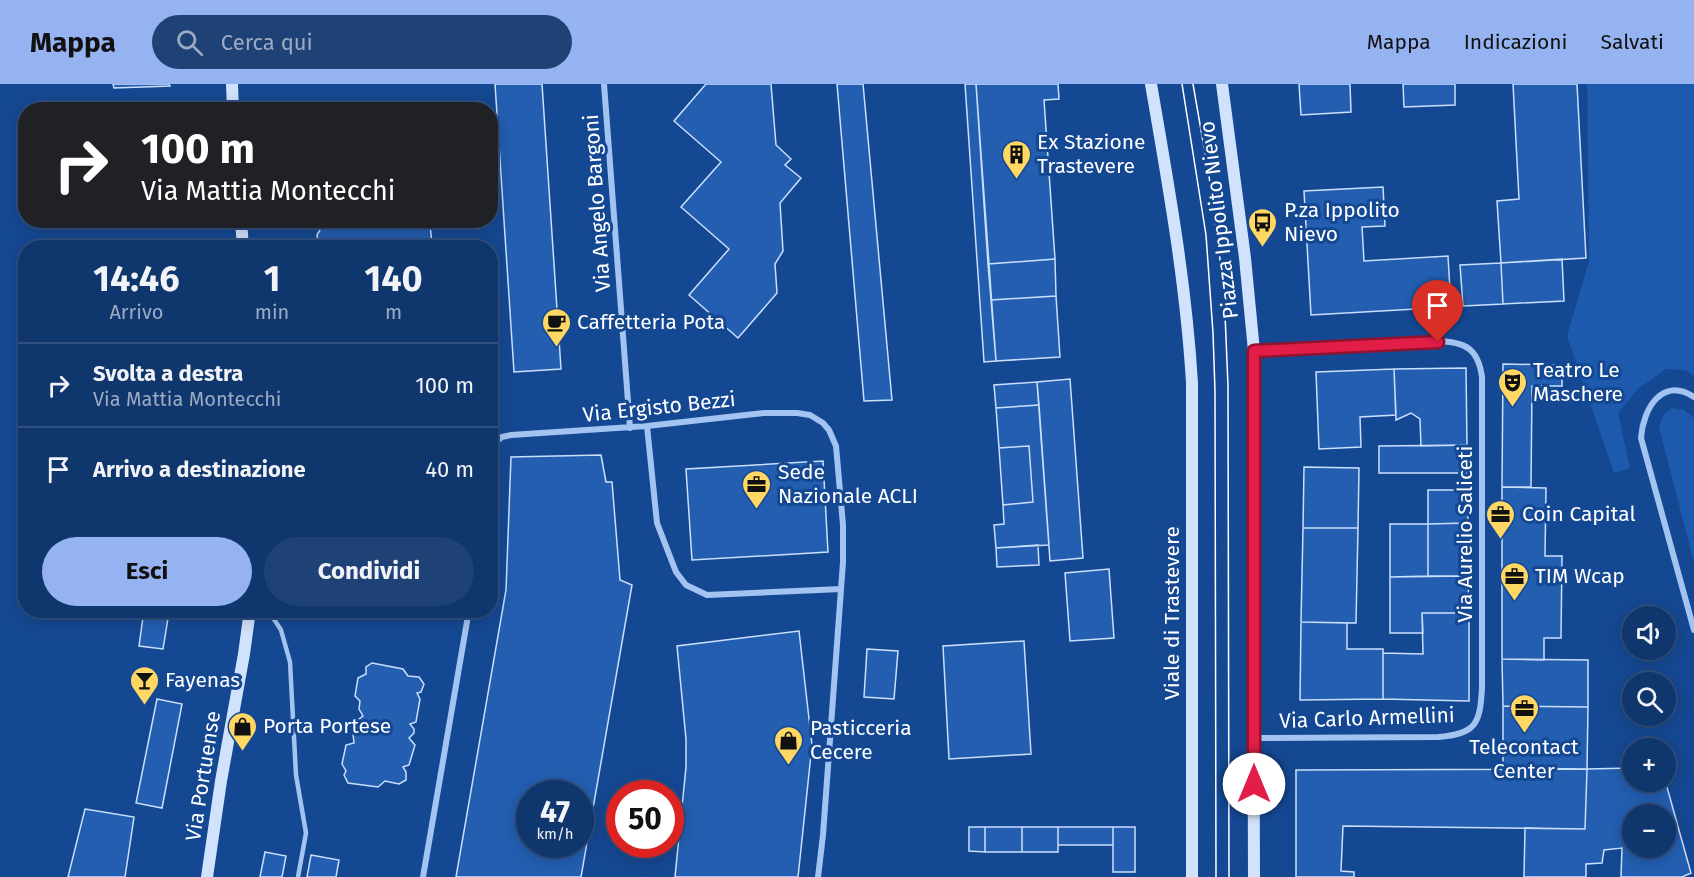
<!DOCTYPE html>
<html lang="it">
<meta charset="utf-8">
<style>
:root{--surface:#10366e;--page:#1e4176;--text:#f1f3f6;--muted:#9cabc2;--line:#305081;--accent:#95b2f1}
body{margin:0;font-family:"Fira Sans",sans-serif;background:var(--page);color:var(--text);height:100vh;display:flex;flex-direction:column;font-size:22px;white-space:nowrap}
*{box-sizing:border-box;margin:0}
p{font-size:20px;color:var(--muted)}
.icon{flex:none;width:33px;height:33px;fill:none;stroke:currentColor;stroke-width:2;stroke-linecap:round;stroke-linejoin:round}
.map{position:relative;flex:1;overflow:hidden}
.panel{position:absolute;left:18px;top:156px;width:480px;height:378px;display:flex;flex-direction:column;background:var(--surface);border-radius:24px;box-shadow:0 3px 15px #0003,0 0 0 2px var(--line)}
.panel>*{flex:none}
.banner{position:absolute;left:18px;top:18px;width:480px;height:126px;border-radius:24px;box-shadow:0 3px 15px #0003,0 0 0 2px var(--line);background:#202124;color:#fff;overflow:hidden}
.tools{position:absolute;left:1622px;top:522px;display:grid;gap:12px}
.tools a{display:grid;place-items:center;width:54px;height:54px;border-radius:50%;background:var(--surface);box-shadow:0 3px 15px #0003,0 0 0 2px var(--line);font-size:30px}
.speed{position:absolute;left:516px;top:696px;display:flex;gap:12px;font-size:30px;font-weight:700;text-align:center}
.speed>*{display:grid;place-content:center;width:78px;height:78px;border-radius:50%;background:var(--surface);box-shadow:0 3px 15px #0003,0 0 0 2px var(--line);line-height:1}
.speed small{font-size:15px;font-weight:400}
.speed .limit{border:9px solid #d22;background:#fff;color:#111}
.pin{position:absolute;display:grid;place-items:center;width:51px;height:51px;color:#fff;margin:-62px -26px;border-radius:50% 50% 50% 0;rotate:-45deg;box-shadow:0 0 6px #0007}
.pin .icon{rotate:45deg}
.me{position:absolute;width:66px;margin:-33px;rotate:0deg;stroke-linejoin:round;filter:drop-shadow(0 0 4px #0008)}
.turn{display:flex;align-items:center;gap:21px;height:126px;padding:0 24px;font-size:27px}
.turn .icon{width:78px;height:78px;stroke-width:2.5}
.turn b{display:block;font-size:42px;line-height:51px}
.eta{display:flex;justify-content:space-evenly;align-items:center;height:102px;text-align:center}
.eta b{font-size:36px;font-weight:700;line-height:42px}
.primary-button{display:flex;gap:12px;margin-top:auto;padding:12px 24px}
.primary-button a{flex:1;height:69px;border-radius:36px;background:var(--accent);color:#111;font-size:24px;font-weight:700;line-height:69px;text-align:center}
.primary-button a+a{background:var(--page);color:var(--text)}
ul{padding:0;list-style:none}
li{display:flex;align-items:center;gap:18px;height:84px;padding:0 24px;border-top:2px solid var(--line)}
li div{flex:1}
li b{display:block;font-size:22px}
li em{font-style:normal}
header{display:flex;align-items:center;gap:36px;box-sizing:border-box;height:84px;padding:0 30px;background:var(--accent);color:#111}
header strong{font-size:28px}
nav{display:flex;gap:33px;margin-inline-start:auto;font-size:21px}
.search{width:420px;height:54px;background:var(--page);display:flex;align-items:center;gap:15px;box-sizing:border-box;padding:0 21px;border-radius:33px;color:var(--muted);font-size:22px}
.map>svg:first-child{display:block}
.green{fill:#1d59ac}
.building{fill:#235eb1;stroke:#cadffc;stroke-width:1.5;fill-rule:evenodd}
.lines{fill:none;stroke-linecap:round;stroke-linejoin:round}
.service{stroke:#a3c4f1;stroke-width:4.5}
.minor{stroke:#a3c4f1;stroke-width:6}
.secondary{stroke:#d1e2fc;stroke-width:12}
.tram{stroke:#fff;stroke-width:1.5}
.route-casing{stroke:#92132f;stroke-width:15}
.route{stroke:#e11d48;stroke-width:10}
.labels{text-anchor:middle;dominant-baseline:central;stroke-width:6;stroke-linejoin:round;paint-order:stroke}
.poi-label{font-size:21px;fill:#fff;stroke:#154892;text-anchor:start}
.street-label{font-size:21px;fill:#fff;stroke:#154892}
</style>
<header>
<strong>Mappa</strong>
<div class="search"><svg class="icon" aria-label="search" viewBox="0 0 24 24"><circle cx="10" cy="10" r="6"/><path d="M15 15l6 6"/></svg>Cerca qui</div>
<nav><a>Mappa</a><a>Indicazioni</a><a>Salvati</a></nav>
</header>
<div class="map">
<svg width="1694" height="793" viewBox="0 0 1694 793">
<rect width="100%" height="100%" fill="#154892"/>
<!-- green -->
<path class="green" d="M1587 0H1694V292L1685 286 1666 285 1638 305 1618 329 1630 384 1614 389 1567 252 1589 177Z
M1672 324 1684 326 1694 334V478L1659 344 1663 331Z"/>
<!-- building -->
<path class="building" d="M113 0H169L170 2 114 4Z
M495 0H542L561 285 514 288Z
M706 0H771L776 61 791 75 785 81 801 94 780 119 783 167 775 180 777 209 738 254 689 211 729 165 681 123 721 78 674 37Z
M837 0H863L892 316 864 317Z
M965 0H976L996 277 984 278Z
M976 0H1058L1059 15 1044 16 1055 175 988 180Z
M1299 0H1350L1351 28 1301 31Z
M1403 0H1455V21L1404 23Z
M1513 0H1577L1586 174 1501 179 1497 117 1519 115Z
M1383 103 1385 142 1362 143 1364 177 1448 172 1451 223 1311 231 1304 107Z
M321 136H426L430 140 432 160 427 164H319L317 151 320 146Z
M1055 175 1056 212 991 216 988 180Z
M1562 175 1564 217 1503 220 1501 179Z
M1501 179 1503 220 1463 222 1460 181Z
M1056 212 1060 273 996 277 991 216Z
M1503 280 1562 281V302H1532L1531 403H1502Z
M1466 284 1467 361 1421 362 1420 335 1411 329 1396 336 1394 285Z
M1394 285 1396 331 1360 333 1361 363 1319 365 1316 288Z
M1070 295 1083 474 1050 477 1037 298Z
M1037 298 1039 321 996 324 994 301Z
M1039 321 1049 461 996 464 994 441 1004 440 1003 421 1033 418 1029 362 999 364 996 324Z
M1467 361V389H1379V362Z
M1029 362 1033 418 1003 421 999 364Z
M601 371 606 398H612L620 496 632 501 581 793H456L506 506 511 373ZM530 710H580V760H530Z
M823 377 828 468 692 476 686 385Z
M1304 383 1359 384 1358 444H1303Z
M1502 403 1546 404 1545 472H1562L1561 554H1544V576L1502 575Z
M1428 406H1468V439L1428 440Z
M1468 439V492H1428V440Z
M1390 440H1428V492L1390 493Z
M1303 444H1358L1356 539 1301 538Z
M1038 461 1039 481 997 483 996 464Z
M1109 485 1114 554 1070 557 1065 489Z
M1468 492 1469 529H1422L1423 549H1390V493Z
M144 526 169 528 163 565 139 562Z
M1422 529H1469V617L1383 615V569L1423 570Z
M1301 538 1347 539V565H1383V615L1300 616Z
M799 547 812 661 798 793H675L686 683V655L677 562Z
M1024 557 1031 670 949 675 943 562Z
M867 565 898 567 894 615 864 613Z
M1502 575 1588 576V623L1503 622Z
M372 579 403 585 408 592 419 593 424 600 421 608 417 609 420 615 416 638 410 640 414 645V649L409 654 415 661 409 681 403 683 406 688V696L399 700 385 697 378 703 348 699 344 691 346 687 342 680 346 661 354 659 353 650 359 648 355 638 363 632 359 625 360 617 355 612 358 594 366 590V583Z
M157 615 182 620 162 724 136 719Z
M1503 622 1588 623 1587 685 1503 684Z
M1632 684V698L1665 696 1691 789 1682 793H1621L1622 764 1604 766 1602 779 1586 780V793H1524L1525 744 1585 745 1587 685ZM1632 730H1665V764H1632Z
M1587 685 1585 745 1343 742 1341 787 1354 788V793H1296V686Z
M85 725 134 733 125 793H68Z
M969 743H985V768L969 767Z
M985 743H1022V768H985Z
M1022 743H1058V768H1022Z
M1058 743H1113V761H1058Z
M1113 743H1135V788H1113Z
M265 768 286 772 282 793H260Z
M311 771 339 776 336 793H307Z"/>
<g class="lines">
<!-- service -->
<path class="service" d="M268 526 281 546 290 578 296 691 306 749 298 793"/>
<!-- minor -->
<path class="minor" d="M604 0 630 344
M1254 267 1438 257C1465 258 1478 264 1482 293V604C1480 640 1476 650 1438 653L1255 654
M1694 313C1662 292 1643 325 1641 354L1694 546
M647 342 657 439 676 488 686 501 707 511 841 505
M490 362 502 353 511 351 647 342 764 329H797L810 331 823 339 829 346 836 362 843 441V478L823 751 818 793
M423 793 469 526"/>
<!-- secondary -->
<path class="secondary" d="M232 0 233 26
M1151 0C1168 99 1186 198 1192 299V793
M1222 0 1245 174 1254 267 1253 459 1254 793
M241 136 243 164
M207 793 221 697 244 570 250 526"/>
<!-- tram -->
<path class="tram" d="M1182 0 1206 151 1213 249 1215 307 1216 793
M1193 0 1209 92 1224 206 1228 302 1229 793"/>
</g>
<g class="lines">
<defs>
<path id="route" d="M1254 700V267L1438 258"/>
</defs>
<!-- route casing -->
<use href="#route" class="route-casing"/>
<!-- route -->
<use href="#route" class="route"/>
</g>
<!-- icons -->
<defs>
<symbol id="building-pin" viewBox="-11 -11 22 30"><path d="M0 17L-7.5 6A9.5 9.5 0 1 1 7.5 6Z" fill="#ffd763" stroke="#154892"/><path d="M-4-6H4V6H1V3H-1V6H-4ZM-2.5-4.3h1.7v1.8h-1.7ZM.8-4.3h1.7v1.8H.8ZM-2.5-1h1.7V.8h-1.7ZM.8-1h1.7V.8H.8Z" fill="#111"/></symbol>
<symbol id="bus-pin" viewBox="-11 -11 22 30"><path d="M0 17L-7.5 6A9.5 9.5 0 1 1 7.5 6Z" fill="#ffd763" stroke="#154892"/><path d="M-5-6H5V4H4V6H2V4H-2V6H-4V4H-5ZM-3.5-4V0h7V-4ZM-3.5 1.2v1.5H-2V1.2ZM2 1.2v1.5H3.5V1.2Z" fill="#111"/></symbol>
<symbol id="cafe-pin" viewBox="-11 -11 22 30"><path d="M0 17L-7.5 6A9.5 9.5 0 1 1 7.5 6Z" fill="#ffd763" stroke="#154892"/><path d="M-5.5-4.5H6V0H3Q3 3.5 0 3.5H-2.5Q-5.5 3.5-5.5 0ZM3-3.2v2h1.7v-2ZM-6 4.5H4V6H-6Z" fill="#111"/></symbol>
<symbol id="theatre-pin" viewBox="-11 -11 22 30"><path d="M0 17L-7.5 6A9.5 9.5 0 1 1 7.5 6Z" fill="#ffd763" stroke="#154892"/><path d="M-5-5.5Q0-4 5-5.5V0Q5 5 0 6Q-5 5-5 0ZM-3.3-2.5H-1v1.5H-3.3ZM1-2.5H3.3v1.5H1ZM-2.8 1Q0 5.5 2.8 1Z" fill="#111"/></symbol>
<symbol id="office-pin" viewBox="-11 -11 22 30"><path d="M0 17L-7.5 6A9.5 9.5 0 1 1 7.5 6Z" fill="#ffd763" stroke="#154892"/><path d="M-6-3h4V-5.5h4V-3h4V5H-6ZM-1-4.5V-3h2v-1.5ZM-6 0V1H6V0Z" fill="#111"/></symbol>
<symbol id="bar-pin" viewBox="-11 -11 22 30"><path d="M0 17L-7.5 6A9.5 9.5 0 1 1 7.5 6Z" fill="#ffd763" stroke="#154892"/><path d="M-6-5H6L.8 .8V4.5H3.5V6h-7V4.5H-.8V.8Z" fill="#111"/></symbol>
<symbol id="shop-pin" viewBox="-11 -11 22 30"><path d="M0 17L-7.5 6A9.5 9.5 0 1 1 7.5 6Z" fill="#ffd763" stroke="#154892"/><path d="M-5-2.5h2.3a2.7 3.5 0 0 1 5.4 0H5L5.5 6h-11ZM-1.5-2.5h3a1.5 2.3 0 0 0-3 0Z" fill="#111"/></symbol>
</defs>
<g fill-rule="evenodd">
<use href="#building-pin" x="1000" y="54" width="33" height="45"/>
<use href="#bus-pin" x="1246" y="122" width="33" height="45"/>
<use href="#cafe-pin" x="540" y="222" width="33" height="45"/>
<use href="#theatre-pin" x="1496" y="282" width="33" height="45"/>
<use href="#office-pin" x="740" y="384" width="33" height="45"/>
<use href="#office-pin" x="1484" y="414" width="33" height="45"/>
<use href="#office-pin" x="1498" y="476" width="33" height="45"/>
<use href="#bar-pin" x="128" y="580" width="33" height="45"/>
<use href="#office-pin" x="1508" y="608" width="33" height="45"/>
<use href="#shop-pin" x="226" y="626" width="33" height="45"/>
<use href="#shop-pin" x="772" y="640" width="33" height="45"/>
</g>
<g class="labels">
<!-- poi labels -->
<g class="poi-label">
<text x="1037" y="58">Ex Stazione<tspan x="1037" dy="24">Trastevere</tspan></text>
<text x="1284" y="126">P.za Ippolito<tspan x="1284" dy="24">Nievo</tspan></text>
<text x="577" y="238">Caffetteria Pota</text>
<text x="1533" y="286">Teatro Le<tspan x="1533" dy="24">Maschere</tspan></text>
<text x="778" y="388">Sede<tspan x="778" dy="24">Nazionale ACLI</tspan></text>
<text x="1522" y="430">Coin Capital</text>
<text x="1535" y="492">TIM Wcap</text>
<text x="165" y="596">Fayenas</text>
<text x="263" y="642">Porta Portese</text>
<text x="810" y="644">Pasticceria<tspan x="810" dy="24">Cecere</tspan></text>
<text x="1524" y="663" text-anchor="middle">Telecontact<tspan x="1524" dy="24">Center</tspan></text>
</g>
<!-- street labels -->
<g class="street-label">
<text transform="translate(597 119) rotate(-94)">Via Angelo Bargoni</text>
<text transform="translate(1219 136) rotate(-97)">Piazza Ippolito Nievo</text>
<text transform="translate(659 323) rotate(-6)">Via Ergisto Bezzi</text>
<text transform="translate(1465 450) rotate(-90)">Via Aurelio Saliceti</text>
<text transform="translate(1172 529) rotate(-90)">Viale di Trastevere</text>
<text transform="translate(1367 634) rotate(-2)">Via Carlo Armellini</text>
<text transform="translate(203 692) rotate(-81)">Via Portuense</text>
</g>
</g>
</svg>
<div class="tools">
<a><svg class="icon" aria-label="sound" viewBox="0 0 24 24"><path d="M4 9h4l5-4v14l-5-4H4zM17 9q2 3 0 6"/></svg></a>
<a><svg class="icon" aria-label="search" viewBox="0 0 24 24"><circle cx="10" cy="10" r="6"/><path d="M15 15l6 6"/></svg></a>
<a>+</a>
<a>−</a>
</div>
<div class="speed"><div>47<small>km/h</small></div><div class="limit">50</div></div>
<div class="pin" style="left:1438px;top:258px;background:#d93025"><svg class="icon" aria-label="arrive" viewBox="0 0 24 24"><path d="M6 21V4h12l-3 4 3 4H6"/></svg></div>
<svg class="me" style="left:1254px;top:700px" viewBox="-20 -20 40 40"><circle r="19" fill="#fff"/><path d="M0-13L10 11 0 6-10 11z" fill="#e11d48"/></svg>
<div class="banner">
<div class="turn"><svg class="icon" aria-label="right" viewBox="0 0 24 24"><path d="M7 20v-9h11M14 6l5 5-5 5"/></svg><div><b>100 m</b>Via Mattia Montecchi</div></div>
</div>
<section class="panel">
<div class="eta">
<div><b>14:46</b><p>Arrivo</p></div>
<div><b>1</b><p>min</p></div>
<div><b>140</b><p>m</p></div>
</div>
<ul>
<li><svg class="icon" aria-label="right" viewBox="0 0 24 24"><path d="M7 20v-9h11M14 6l5 5-5 5"/></svg><div><b>Svolta a destra</b><p>Via Mattia Montecchi</p></div><em>100 m</em></li>
<li><svg class="icon" aria-label="arrive" viewBox="0 0 24 24"><path d="M6 21V4h12l-3 4 3 4H6"/></svg><div><b>Arrivo a destinazione</b></div><em>40 m</em></li>
</ul>
<div class="primary-button"><a>Esci</a><a>Condividi</a></div>
</section>
</div>
